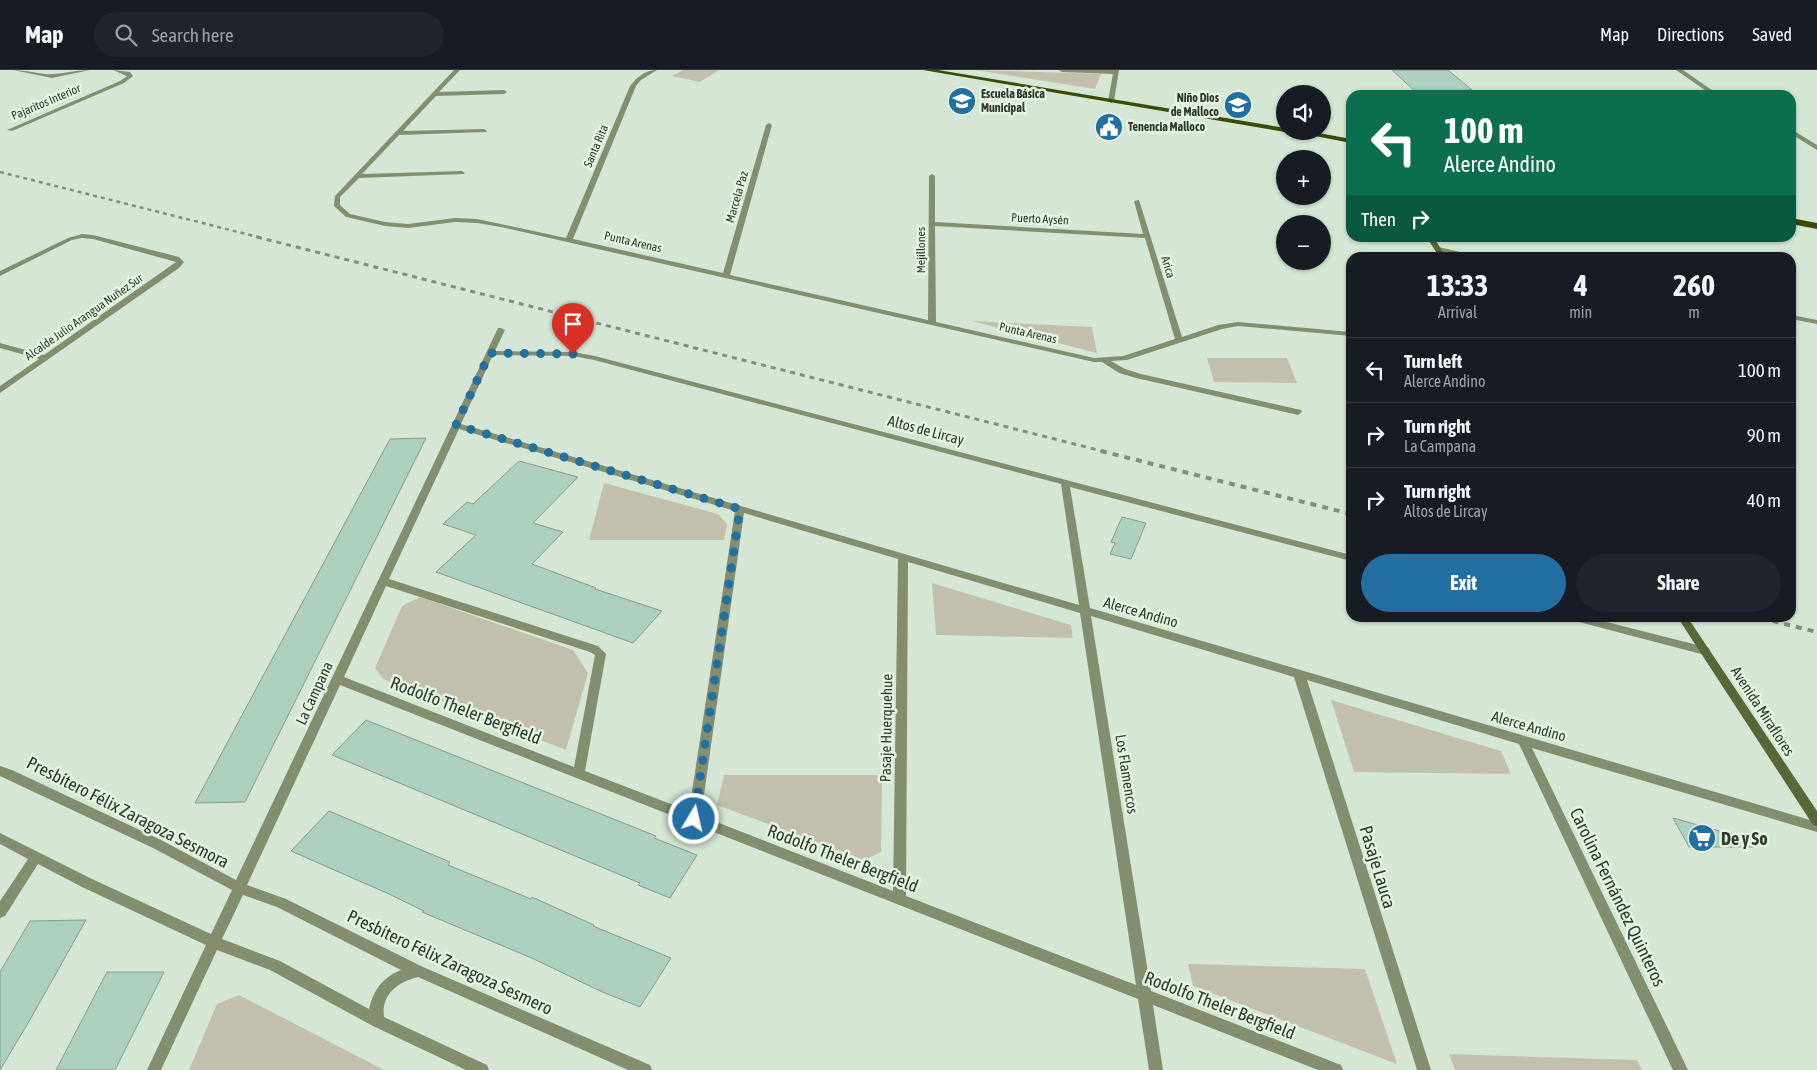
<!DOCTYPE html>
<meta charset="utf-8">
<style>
:root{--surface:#171b24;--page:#20242c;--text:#f1f3f6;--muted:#9ea1a6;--line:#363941;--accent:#246fa2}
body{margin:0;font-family:"Asap Condensed",sans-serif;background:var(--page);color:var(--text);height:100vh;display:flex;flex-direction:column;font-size:19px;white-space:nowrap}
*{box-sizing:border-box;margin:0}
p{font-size:16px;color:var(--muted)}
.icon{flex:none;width:28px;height:28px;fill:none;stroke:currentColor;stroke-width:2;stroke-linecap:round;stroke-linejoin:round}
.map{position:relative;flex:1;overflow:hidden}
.panel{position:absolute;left:1346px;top:182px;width:450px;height:370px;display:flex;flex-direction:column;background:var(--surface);border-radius:15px;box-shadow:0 1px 4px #0004}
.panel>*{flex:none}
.top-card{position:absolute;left:1346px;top:20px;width:450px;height:152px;border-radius:15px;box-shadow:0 1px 4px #0004;background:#0b6e4f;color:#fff;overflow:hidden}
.buttons{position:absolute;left:1276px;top:15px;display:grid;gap:10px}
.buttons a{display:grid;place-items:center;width:55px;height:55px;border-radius:50%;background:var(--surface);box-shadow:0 1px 4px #0004;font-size:25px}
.pin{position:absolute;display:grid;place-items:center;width:42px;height:42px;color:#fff;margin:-51px -21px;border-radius:50% 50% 50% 0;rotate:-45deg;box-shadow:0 0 5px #0007}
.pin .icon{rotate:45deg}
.me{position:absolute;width:55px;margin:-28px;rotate:9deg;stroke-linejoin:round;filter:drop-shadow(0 0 4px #0008)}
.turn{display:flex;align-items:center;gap:18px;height:105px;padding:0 15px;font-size:22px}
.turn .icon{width:65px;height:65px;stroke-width:2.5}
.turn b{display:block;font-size:35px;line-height:42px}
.then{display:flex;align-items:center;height:48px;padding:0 15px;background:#0003;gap:10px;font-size:19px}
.eta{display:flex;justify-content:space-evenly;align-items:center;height:85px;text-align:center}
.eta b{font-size:30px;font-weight:700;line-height:35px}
.cta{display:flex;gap:10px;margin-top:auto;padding:10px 15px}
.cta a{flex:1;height:58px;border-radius:30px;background:var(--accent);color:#fff;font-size:20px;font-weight:700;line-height:58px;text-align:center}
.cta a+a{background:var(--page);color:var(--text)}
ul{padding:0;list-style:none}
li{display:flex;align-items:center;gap:15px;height:65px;padding:0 15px;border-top:1px solid var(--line)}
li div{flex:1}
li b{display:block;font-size:19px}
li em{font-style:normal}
header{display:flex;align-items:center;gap:30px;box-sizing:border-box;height:70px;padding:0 25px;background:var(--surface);border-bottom:1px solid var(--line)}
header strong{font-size:24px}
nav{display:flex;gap:28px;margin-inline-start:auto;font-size:18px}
.search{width:350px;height:45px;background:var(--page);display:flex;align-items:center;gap:12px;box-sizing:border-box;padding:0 18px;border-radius:28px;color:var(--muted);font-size:19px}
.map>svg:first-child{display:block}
.green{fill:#c2c0ad}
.building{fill:#adcfbe;stroke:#859c90}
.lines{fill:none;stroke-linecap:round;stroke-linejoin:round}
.minor{fill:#838e6f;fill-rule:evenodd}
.secondary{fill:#586638;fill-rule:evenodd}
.primary{fill:#3a4a07;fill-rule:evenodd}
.rail-far2{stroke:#818e80;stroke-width:2.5;stroke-dasharray:4 4;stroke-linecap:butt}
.rail-far1{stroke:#818e80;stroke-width:3;stroke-dasharray:5 5;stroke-linecap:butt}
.rail{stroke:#818e80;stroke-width:4;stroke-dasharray:6 6;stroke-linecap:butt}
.route{stroke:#246fa2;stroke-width:9;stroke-dasharray:0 16.2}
.labels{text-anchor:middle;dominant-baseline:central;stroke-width:5;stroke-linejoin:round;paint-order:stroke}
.far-poi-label{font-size:12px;font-weight:bold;fill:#313830;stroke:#e3f4e1;text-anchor:start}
.far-street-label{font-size:12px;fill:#313830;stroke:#e3f4e1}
.street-label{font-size:15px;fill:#313830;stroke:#e3f4e1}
.near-street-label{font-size:18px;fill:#313830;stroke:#e3f4e1}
.near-poi-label{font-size:18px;font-weight:bold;fill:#313830;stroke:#e3f4e1;text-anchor:start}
</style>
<header>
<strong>Map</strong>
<div class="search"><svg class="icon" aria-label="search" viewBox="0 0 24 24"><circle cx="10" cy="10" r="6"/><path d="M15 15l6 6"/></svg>Search here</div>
<nav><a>Map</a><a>Directions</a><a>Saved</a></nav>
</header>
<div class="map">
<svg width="1817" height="1000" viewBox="0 0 1817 1000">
<rect width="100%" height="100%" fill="#d5e7d4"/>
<!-- green -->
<path class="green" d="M683 0H719L700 12 672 6Z
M975 0 1101 4 1095 19Z
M972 251 1092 257 1097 283Z
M1207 288H1287L1297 313 1214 312Z
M604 413 718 444 727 454 724 470H589Z
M932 513 1071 555 1073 568 936 565Z
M420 527 573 580 588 603 566 680 383 609 375 598 402 536Z
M1331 630 1501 681 1511 704 1354 702Z
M724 705H882L881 782 864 790 717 735Z
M1188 894 1365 899 1397 994 1193 916Z
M239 925 384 1000H189L217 934Z
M1449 984 1637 990 1642 1000H1455Z"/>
<!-- building -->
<path class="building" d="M1392 0H1448L1472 20 1417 23Z
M426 368 245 732 195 733 390 369Z
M519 391 578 407 533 453 563 462 532 494 596 518 595 519 662 541 633 573 436 502 476 465 443 454 467 432 473 434Z
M1122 447 1146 453 1131 489 1110 484 1115 473 1111 472Z
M366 650 656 766 654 768 697 785 670 828 638 815 640 813 332 685Z
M329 741 450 792 448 795 531 829 532 827 594 855 593 856 671 888 640 937 600 921 534 889 422 842 424 841 389 824 291 781Z
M1673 748 1755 771 1754 777H1689Z
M86 850 31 948 0 1000V902L30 851Z
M107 902H164L115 1000H56Z"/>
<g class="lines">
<!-- minor -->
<path class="minor" d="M13 0C27 0 41 5 54 4 66 3 77 0 90 0L52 8Z
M113 0 130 2 133 6 124 13 12 61 7 60 120 11 127 6Z
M454 0H460L439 22 504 20 507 22 504 24 436 26 403 61 484 59 487 61 486 62 399 65 362 104 462 101 465 103 464 104 359 108 340 127V135L350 144 385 152 408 154 455 148 477 149 566 168 630 16C637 7 645 0 657 0L641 10 636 16 573 169 723 203 766 55 769 53 772 55 730 205 928 250 929 106 932 104 935 106V152L1143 164 1134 131 1139 130 1182 267 1218 255 1238 252 1351 262V266L1238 256 1222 259 1127 290 1111 291 1125 299 1141 304 1301 340 1302 342 1298 345 1136 308 1119 303 1102 292H1094L501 157 477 153 455 152 408 158 385 156 346 147 334 136 335 126ZM935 156 1145 168 1175 269 1123 286 1094 288 936 252Z
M1059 0H1119L1114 31 1111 33 1108 31 1113 4 1062 2Z
M1676 0H1683L1719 25H1712Z
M1791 59 1817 75V80L1791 64Z
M82 164 93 165 179 187 184 192 179 198 0 323V316L39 289 0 278V273L44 285 176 192 93 169 82 168 72 170 0 206V201L68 168Z
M1436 177H1439L1485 188H1469L1436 181Z
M1791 245 1817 250V254L1791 249Z
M498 258H501L505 260 495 281 573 282 595 286 1351 485V491L1070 417 1090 538 1817 752V762L1532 678 1688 1000H1673L1519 674 1307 610 1431 1000H1417L1294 607 1091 546 1151 921 1341 995 1343 1000H1318L1153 935 1163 1000H1149L1138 929 340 615 247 815 286 829 423 897 650 995 652 1000H628L418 907C398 912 381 924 384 947L487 995 489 1000H466L373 956 270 900 217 880 161 1000H147L206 875 82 817 38 794 5 846 0 848V831L28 789 0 774V763L92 809 211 864 232 820 153 778 0 706V696L12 700 161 770 236 810ZM493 285 573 286 594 290 1061 414 1079 535 461 354ZM459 359 735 441 689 741 585 701 606 584 598 576 389 509ZM744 443 898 489 893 821 701 746ZM908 492 1080 543 1136 915 906 826ZM386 516 590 582 595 585 574 697 344 607ZM243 825 277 837 401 900C383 907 373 920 369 939L280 891 222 869Z
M1574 548H1591L1705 577 1709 578 1710 581 1709 584 1705 585 1579 552 1575 551Z"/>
<!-- secondary -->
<path class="secondary" d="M1427 168H1434L1447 188H1440Z
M1678 548H1688L1817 741V756L1813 755Z"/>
<!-- primary -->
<path class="primary" d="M923 0H938L1285 58V61H1288L1285 62Z
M1289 61H1308L1351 69V73Z
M1791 148 1817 153V159L1791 154Z"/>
<!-- rail-far2 -->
<path class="rail-far2" d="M0 102 262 168"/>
<!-- rail-far1 -->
<path class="rail-far1" d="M257 167 1106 382"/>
<!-- rail -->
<path class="rail" d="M1101 381 1351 444
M1761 548 1817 562"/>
</g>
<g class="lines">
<!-- route -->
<path class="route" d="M573 284 490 283 456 355 740 439 694 749"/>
</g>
<!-- icons -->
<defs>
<symbol id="school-disc" viewBox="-11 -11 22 22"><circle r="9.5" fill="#246fa2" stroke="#e3f4e1"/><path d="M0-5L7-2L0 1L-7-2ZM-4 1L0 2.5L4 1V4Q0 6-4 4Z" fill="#fff"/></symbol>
<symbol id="civic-disc" viewBox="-11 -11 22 22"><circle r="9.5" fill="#246fa2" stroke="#e3f4e1"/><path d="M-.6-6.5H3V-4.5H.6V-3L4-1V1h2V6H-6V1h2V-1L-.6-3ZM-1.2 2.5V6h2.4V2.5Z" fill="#fff"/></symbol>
<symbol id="supermarket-disc" viewBox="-11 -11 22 22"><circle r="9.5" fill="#246fa2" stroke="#e3f4e1"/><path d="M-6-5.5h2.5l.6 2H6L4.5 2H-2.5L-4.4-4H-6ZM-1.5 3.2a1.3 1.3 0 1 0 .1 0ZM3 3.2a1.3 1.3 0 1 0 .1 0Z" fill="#fff"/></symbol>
</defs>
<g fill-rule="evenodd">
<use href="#school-disc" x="946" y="15" width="32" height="32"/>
<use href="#school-disc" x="1222" y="19" width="32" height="32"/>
<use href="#civic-disc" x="1093" y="41" width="32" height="32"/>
<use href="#supermarket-disc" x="1686" y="752" width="32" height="32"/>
</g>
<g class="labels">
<!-- far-poi labels -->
<g class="far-poi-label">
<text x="981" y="24">Escuela Básica<tspan x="981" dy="14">Municipal</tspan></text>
<text x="1219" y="28" text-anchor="end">Niño Dios<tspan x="1219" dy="14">de Malloco</tspan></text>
<text x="1128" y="57">Tenencia Malloco</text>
</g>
<!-- far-street labels -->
<g class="far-street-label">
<text transform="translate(46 32) rotate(-23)">Pajaritos Interior</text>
<text transform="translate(596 76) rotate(-67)">Santa Rita</text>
<text transform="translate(737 127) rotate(-74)">Marcela Paz</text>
<text transform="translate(1040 149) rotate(3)">Puerto Aysén</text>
<text transform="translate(633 172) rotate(13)">Punta Arenas</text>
<text transform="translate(921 180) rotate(-90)">Mejillones</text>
<text transform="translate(1168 197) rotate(73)">Arica</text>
<text transform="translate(84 247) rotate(-35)">Alcalde Julio Arangua Nuñez Sur</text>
<text transform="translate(1028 263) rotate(13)">Punta Arenas</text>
</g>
<!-- street labels -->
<g class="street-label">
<text transform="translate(926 360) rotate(15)">Altos de Lircay</text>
<text transform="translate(1141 542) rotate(16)">Alerce Andino</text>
<text transform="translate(314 623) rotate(-65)">La Campana</text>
<text transform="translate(1763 641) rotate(57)">Avenida Miraflores</text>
<text transform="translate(1529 656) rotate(16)">Alerce Andino</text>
<text transform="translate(886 658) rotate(-89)">Pasaje Huerquehue</text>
<text transform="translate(1127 704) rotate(81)">Los Flamencos</text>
</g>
<!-- near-street labels -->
<g class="near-street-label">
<text transform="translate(466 640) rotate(21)">Rodolfo Theler Bergfield</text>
<text transform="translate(128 742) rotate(27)">Presbítero Félix Zaragoza Sesmora</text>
<text transform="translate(843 788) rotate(21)">Rodolfo Theler Bergfield</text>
<text transform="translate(1378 797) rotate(73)">Pasaje Lauca</text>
<text transform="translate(1618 827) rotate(64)">Carolina Fernández Quinteros</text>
<text transform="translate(450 892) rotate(25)">Presbítero Félix Zaragoza Sesmero</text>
<text transform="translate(1220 935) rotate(21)">Rodolfo Theler Bergfield</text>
</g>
<!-- near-poi labels -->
<g class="near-poi-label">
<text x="1721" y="768">De y So</text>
</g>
</g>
</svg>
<div class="buttons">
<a><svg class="icon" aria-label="sound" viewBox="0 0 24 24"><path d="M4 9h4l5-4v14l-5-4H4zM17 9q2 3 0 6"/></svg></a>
<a>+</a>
<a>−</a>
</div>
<div class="pin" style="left:573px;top:284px;background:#d93025"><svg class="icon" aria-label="arrive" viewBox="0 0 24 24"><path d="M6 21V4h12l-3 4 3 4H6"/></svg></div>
<svg class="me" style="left:694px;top:749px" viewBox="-20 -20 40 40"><circle r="17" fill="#246fa2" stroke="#fff" stroke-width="3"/><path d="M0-11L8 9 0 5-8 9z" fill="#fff"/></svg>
<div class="top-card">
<div class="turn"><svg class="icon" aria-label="left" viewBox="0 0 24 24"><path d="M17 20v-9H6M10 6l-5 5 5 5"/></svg><div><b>100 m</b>Alerce Andino</div></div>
<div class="then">Then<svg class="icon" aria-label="right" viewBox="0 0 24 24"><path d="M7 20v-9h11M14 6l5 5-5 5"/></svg></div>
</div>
<section class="panel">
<div class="eta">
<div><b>13:33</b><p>Arrival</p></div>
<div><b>4</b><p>min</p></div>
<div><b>260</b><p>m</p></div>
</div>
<ul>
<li><svg class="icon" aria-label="left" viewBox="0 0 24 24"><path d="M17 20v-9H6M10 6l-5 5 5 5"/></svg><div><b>Turn left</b><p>Alerce Andino</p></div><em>100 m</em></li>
<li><svg class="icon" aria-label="right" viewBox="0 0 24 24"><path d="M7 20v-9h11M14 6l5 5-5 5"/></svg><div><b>Turn right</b><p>La Campana</p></div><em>90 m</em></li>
<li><svg class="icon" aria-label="right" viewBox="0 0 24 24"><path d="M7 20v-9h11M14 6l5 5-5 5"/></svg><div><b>Turn right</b><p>Altos de Lircay</p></div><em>40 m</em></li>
</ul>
<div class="cta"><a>Exit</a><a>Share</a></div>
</section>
</div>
